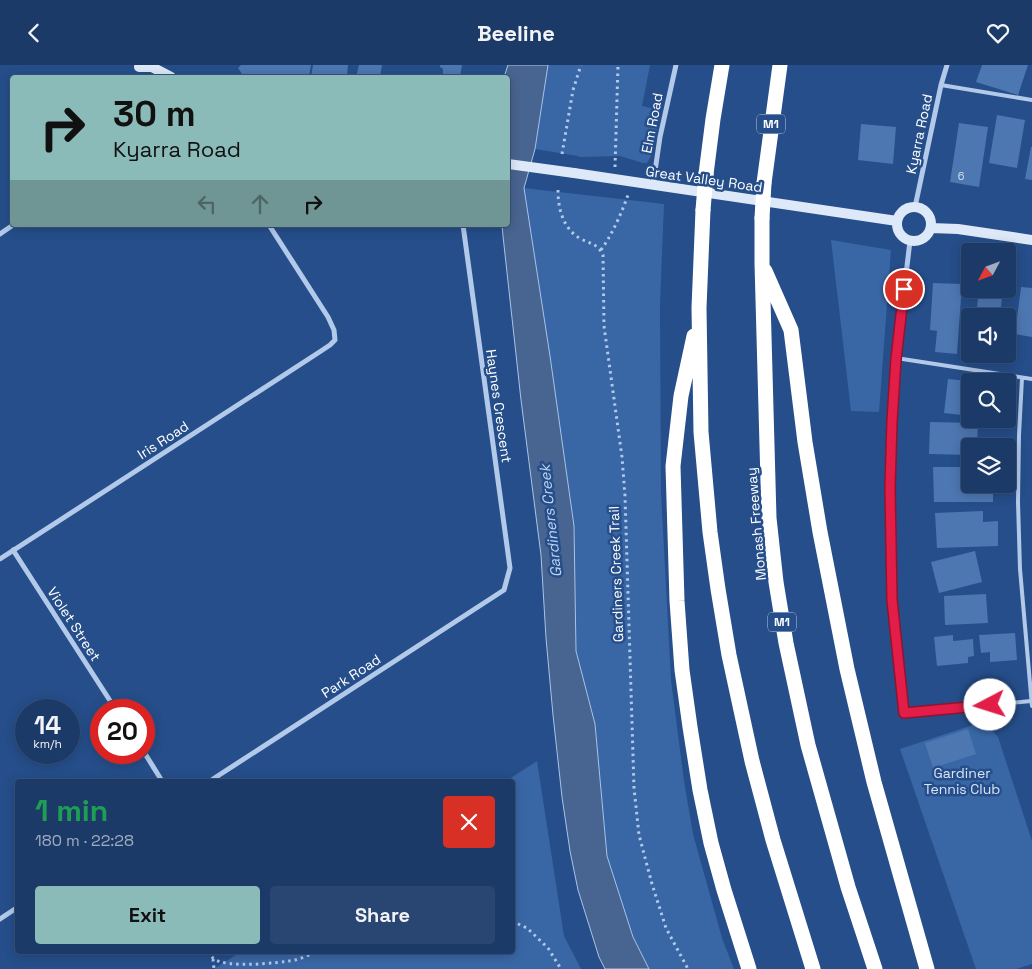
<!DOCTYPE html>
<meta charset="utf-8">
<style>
:root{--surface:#1c3a68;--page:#294571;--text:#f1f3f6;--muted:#a0adc0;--line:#3a547c;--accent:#8bbbb9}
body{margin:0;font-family:"Space Grotesk",sans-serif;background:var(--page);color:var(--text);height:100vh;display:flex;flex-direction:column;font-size:19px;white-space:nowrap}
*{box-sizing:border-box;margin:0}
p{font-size:16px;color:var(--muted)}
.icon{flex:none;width:28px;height:28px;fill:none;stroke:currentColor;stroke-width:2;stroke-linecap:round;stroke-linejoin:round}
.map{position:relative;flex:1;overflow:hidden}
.panel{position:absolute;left:15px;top:714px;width:500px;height:175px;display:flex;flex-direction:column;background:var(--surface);border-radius:5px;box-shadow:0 2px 12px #0003,0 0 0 1px var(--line)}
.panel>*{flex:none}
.top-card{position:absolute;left:10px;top:10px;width:500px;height:152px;border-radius:5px;box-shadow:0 2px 12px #0003,0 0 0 1px var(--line);background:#8bbbb9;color:#111;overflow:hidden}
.needle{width:32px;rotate:229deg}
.buttons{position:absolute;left:961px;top:178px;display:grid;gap:10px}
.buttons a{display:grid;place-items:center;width:55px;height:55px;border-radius:5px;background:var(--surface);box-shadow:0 2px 12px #0003,0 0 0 1px var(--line);font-size:25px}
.speed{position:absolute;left:15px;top:634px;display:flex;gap:10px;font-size:25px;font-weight:700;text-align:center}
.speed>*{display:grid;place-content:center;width:65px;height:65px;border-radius:50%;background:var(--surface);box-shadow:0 2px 12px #0003,0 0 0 1px var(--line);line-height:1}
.speed small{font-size:12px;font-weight:400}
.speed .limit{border:8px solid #d22;background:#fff;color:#111}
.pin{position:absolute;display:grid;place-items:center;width:42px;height:42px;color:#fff;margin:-21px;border:2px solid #fff;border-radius:50%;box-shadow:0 1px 5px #0007}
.me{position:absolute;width:55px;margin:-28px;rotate:265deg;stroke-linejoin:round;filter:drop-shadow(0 0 4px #0008)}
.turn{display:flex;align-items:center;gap:18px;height:105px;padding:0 20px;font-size:22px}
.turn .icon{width:65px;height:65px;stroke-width:2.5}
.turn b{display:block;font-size:35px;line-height:42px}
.lanes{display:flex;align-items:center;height:48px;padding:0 20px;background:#0003;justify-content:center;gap:25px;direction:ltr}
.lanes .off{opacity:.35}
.round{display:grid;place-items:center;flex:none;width:52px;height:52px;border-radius:5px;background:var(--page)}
.overview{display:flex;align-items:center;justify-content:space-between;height:85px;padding:0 20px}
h1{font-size:30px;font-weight:600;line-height:38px;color:#1e9e55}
.action{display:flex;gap:10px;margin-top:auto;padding:10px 20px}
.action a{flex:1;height:58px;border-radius:5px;background:var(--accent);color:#111;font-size:20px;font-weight:600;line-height:58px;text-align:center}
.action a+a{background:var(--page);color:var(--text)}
header{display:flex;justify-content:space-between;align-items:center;height:65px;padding:0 20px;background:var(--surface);font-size:22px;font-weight:600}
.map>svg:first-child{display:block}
.green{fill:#3967a6}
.water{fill:#486490;stroke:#a7c4ea}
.building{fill:#4d77b1}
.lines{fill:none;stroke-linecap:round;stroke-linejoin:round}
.path{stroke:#b2c9ea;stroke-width:3;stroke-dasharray:2.5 4;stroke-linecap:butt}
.lane{stroke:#b2c9ea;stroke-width:4}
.street{stroke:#b2c9ea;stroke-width:5}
.secondary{stroke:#dde8f8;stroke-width:10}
.highway{stroke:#fff;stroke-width:15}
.secondary-bridge{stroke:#dde8f8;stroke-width:10}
.highway-bridge{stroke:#fff;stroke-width:15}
.route-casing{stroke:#92132f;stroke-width:12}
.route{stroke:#e11d48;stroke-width:9}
.labels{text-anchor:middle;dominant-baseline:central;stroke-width:5;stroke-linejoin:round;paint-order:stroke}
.number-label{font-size:11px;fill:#d2ddec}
.shield{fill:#254e8a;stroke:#becadc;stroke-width:1}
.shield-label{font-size:12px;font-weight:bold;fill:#fff}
.street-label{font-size:14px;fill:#fff;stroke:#254e8a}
.park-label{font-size:14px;fill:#d7e4f7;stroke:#254e8a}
.water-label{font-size:15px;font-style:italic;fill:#bed4f1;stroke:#254e8a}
</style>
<header><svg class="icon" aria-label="back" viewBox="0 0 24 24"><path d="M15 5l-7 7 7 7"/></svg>Beeline<svg class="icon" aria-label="heart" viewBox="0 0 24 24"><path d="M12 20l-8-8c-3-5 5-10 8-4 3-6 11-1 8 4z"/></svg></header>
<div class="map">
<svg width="1032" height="904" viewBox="0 0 1032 904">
<rect width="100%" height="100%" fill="#254e8a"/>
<!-- green -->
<path class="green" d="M548 0H650L642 41 659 45 660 47C657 61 656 86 647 98H643L620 91 579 92 578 91 535 84Z
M524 123 664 139 660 240 661 428 671 615 684 716 693 769 722 873 734 904H649L633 872 607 791 595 659 576 586 574 461Z
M831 175 891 185 879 347 851 346Z
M979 658 990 663 998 672 1032 776V899L1016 904H976L900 684Z
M537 696 564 871 581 904H214L242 886H512V716H506Z"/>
<!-- water -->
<path class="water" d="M508 0H548L535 84 524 123 550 291 574 461 576 586 595 659 607 791 633 872 649 904H605L599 892 578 825 570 786 562 732 553 650 546 573 541 490 521 335 503 171 502 160H508V12H504Z"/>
<!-- building -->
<path class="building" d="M241 0H311L309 12H244L238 3Z
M313 0H348L347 12H311Z
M359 0H382L380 12H356Z
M440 0H462L460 12 443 9V4L440 2Z
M982 0H1028L1018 30 976 17Z
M997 50 1025 55 1017 103 989 98Z
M959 58 988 62 979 122 950 117Z
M861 59 896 62 893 99 858 95Z
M1031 82H1032V115L1025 114Z
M933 218 962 219 957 289 935 287 937 266 930 265Z
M1021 222 1032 223V272L1015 269Z
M979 224H1003L1000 251H976Z
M948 314 970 316V351L944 348Z
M930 357 978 358 977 381H970V390L929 389Z
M933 402H970V419H993V437H934Z
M983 446V457L998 456V481L937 483 935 448Z
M975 486 982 517 939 528 931 497Z
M986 529 988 558 945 560 944 531Z
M1015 568 1017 595 990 597V587L981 588 979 570Z
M953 570V576L973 574 974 591 968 592V598L937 601 934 572Z
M968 664 976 689 933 703 925 678Z"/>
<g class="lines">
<!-- path -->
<path class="path" d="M562 89 573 25 581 0
M615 102 618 0
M558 125C558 144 563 164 581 174 591 179 598 179 603 190L604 261 622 392 625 431 634 723 639 770 652 819 666 863 688 904
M601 185C613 168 621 149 628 130
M512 856 527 863 548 883 561 904
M209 886C210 889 211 891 213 893 225 904 279 898 295 895 303 893 311 889 318 886
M213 894 214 904"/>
<!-- lane -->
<path class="lane" d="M941 20 1032 35
M896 293 1032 314
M1022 313 1019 370 1018 437 1020 504 1032 641
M903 638 904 648 1031 636"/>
<!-- street -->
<path class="street" d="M653 120 660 72 676 0
M915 142 941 20 947 0
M0 169 13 160
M13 485 116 645
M0 494 321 286 330 280 335 275 334 265 328 252 269 160
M903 638 892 535 890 423 892 356 896 293 910 176
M144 687 162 716
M210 716 504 525 510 503 463 160
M0 854 18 842"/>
<!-- secondary -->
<path class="secondary" d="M139 2H152L171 12
M574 108 897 156
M897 159a17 17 0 1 1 34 0a17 17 0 1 1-34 0Z
M931 163 958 164 1032 175"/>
<!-- highway -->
<path class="highway" d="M706 109 713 54 722 0
M764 118 780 0
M703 145 699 243 701 367 710 467 718 524 729 590 752 696 773 775 813 904
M762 153V198L769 453 776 517 786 578 808 680 848 822 875 904
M765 206 791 265 805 377 820 467 847 604 874 717 927 904
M694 271 681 331 673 401 677 536 682 605 690 662 700 725 711 778 724 825 749 904"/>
<!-- secondary-bridge -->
<path class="secondary-bridge" d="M508 99 574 108"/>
<!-- highway-bridge -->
<path class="highway-bridge" d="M703 145 706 109
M762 153 764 118"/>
</g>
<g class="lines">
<defs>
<path id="route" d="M904 224 896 294 892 356 890 423 892 535 904 648 990 640"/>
</defs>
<!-- route casing -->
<use href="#route" class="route-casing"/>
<!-- route -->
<use href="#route" class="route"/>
</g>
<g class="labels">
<!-- number labels -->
<g class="number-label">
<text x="961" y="111">6</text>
</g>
<!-- shield labels -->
<g class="shield">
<rect x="757" y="49.5" width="28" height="19" rx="4"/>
<rect x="768" y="547.5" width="28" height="19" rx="4"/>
</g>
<g class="shield-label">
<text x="771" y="59">M1</text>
<text x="782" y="557">M1</text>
</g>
<!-- street labels -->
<g class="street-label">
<text transform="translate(652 58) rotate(-79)">Elm Road</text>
<text transform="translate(919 69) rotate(-78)">Kyarra Road</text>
<text transform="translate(704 114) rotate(8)">Great Valley Road</text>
<text transform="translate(499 341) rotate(82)">Haynes Crescent</text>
<text transform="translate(163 375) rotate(-33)">Iris Road</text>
<text transform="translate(756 459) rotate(-95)">Monash Freeway</text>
<text transform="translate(616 509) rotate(-92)">Gardiners Creek Trail</text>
<text transform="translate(74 559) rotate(57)">Violet Street</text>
<text transform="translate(351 611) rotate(-33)">Park Road</text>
</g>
<!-- park labels -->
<g class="park-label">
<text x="962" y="708">Gardiner<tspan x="962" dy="16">Tennis Club</tspan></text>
</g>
<!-- water labels -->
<g class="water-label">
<text transform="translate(550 456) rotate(-96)">Gardiners Creek</text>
</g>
</g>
</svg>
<div class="buttons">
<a><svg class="needle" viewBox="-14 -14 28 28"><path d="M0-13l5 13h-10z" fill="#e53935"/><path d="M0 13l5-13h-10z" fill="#a0adc0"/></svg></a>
<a><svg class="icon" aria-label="sound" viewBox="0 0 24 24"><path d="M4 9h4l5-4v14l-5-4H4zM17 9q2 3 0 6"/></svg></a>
<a><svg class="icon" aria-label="search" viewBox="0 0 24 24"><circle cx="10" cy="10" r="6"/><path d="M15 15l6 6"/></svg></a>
<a><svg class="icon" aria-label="layers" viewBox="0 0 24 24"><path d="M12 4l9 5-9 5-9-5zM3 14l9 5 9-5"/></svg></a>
</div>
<div class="speed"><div>14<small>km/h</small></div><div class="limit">20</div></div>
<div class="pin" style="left:904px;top:224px;background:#d93025"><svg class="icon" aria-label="arrive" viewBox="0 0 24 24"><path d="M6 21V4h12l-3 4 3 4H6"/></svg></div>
<svg class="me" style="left:990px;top:640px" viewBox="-20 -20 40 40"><circle r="19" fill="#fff"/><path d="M0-13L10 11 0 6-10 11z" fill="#e11d48"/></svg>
<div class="top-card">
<div class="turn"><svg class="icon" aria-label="right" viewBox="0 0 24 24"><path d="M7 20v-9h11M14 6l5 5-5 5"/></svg><div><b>30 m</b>Kyarra Road</div></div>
<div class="lanes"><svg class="icon off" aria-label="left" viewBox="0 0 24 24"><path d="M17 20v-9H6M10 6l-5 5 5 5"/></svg><svg class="icon off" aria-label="ahead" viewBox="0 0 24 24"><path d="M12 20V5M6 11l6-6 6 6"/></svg><svg class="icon" aria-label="right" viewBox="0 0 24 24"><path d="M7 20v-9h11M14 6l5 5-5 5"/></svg></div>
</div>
<section class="panel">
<div class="overview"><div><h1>1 min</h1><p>180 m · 22:28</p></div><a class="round" style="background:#d93025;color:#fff"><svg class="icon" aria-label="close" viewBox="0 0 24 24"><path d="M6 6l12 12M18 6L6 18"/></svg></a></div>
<div class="action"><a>Exit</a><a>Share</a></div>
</section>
</div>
